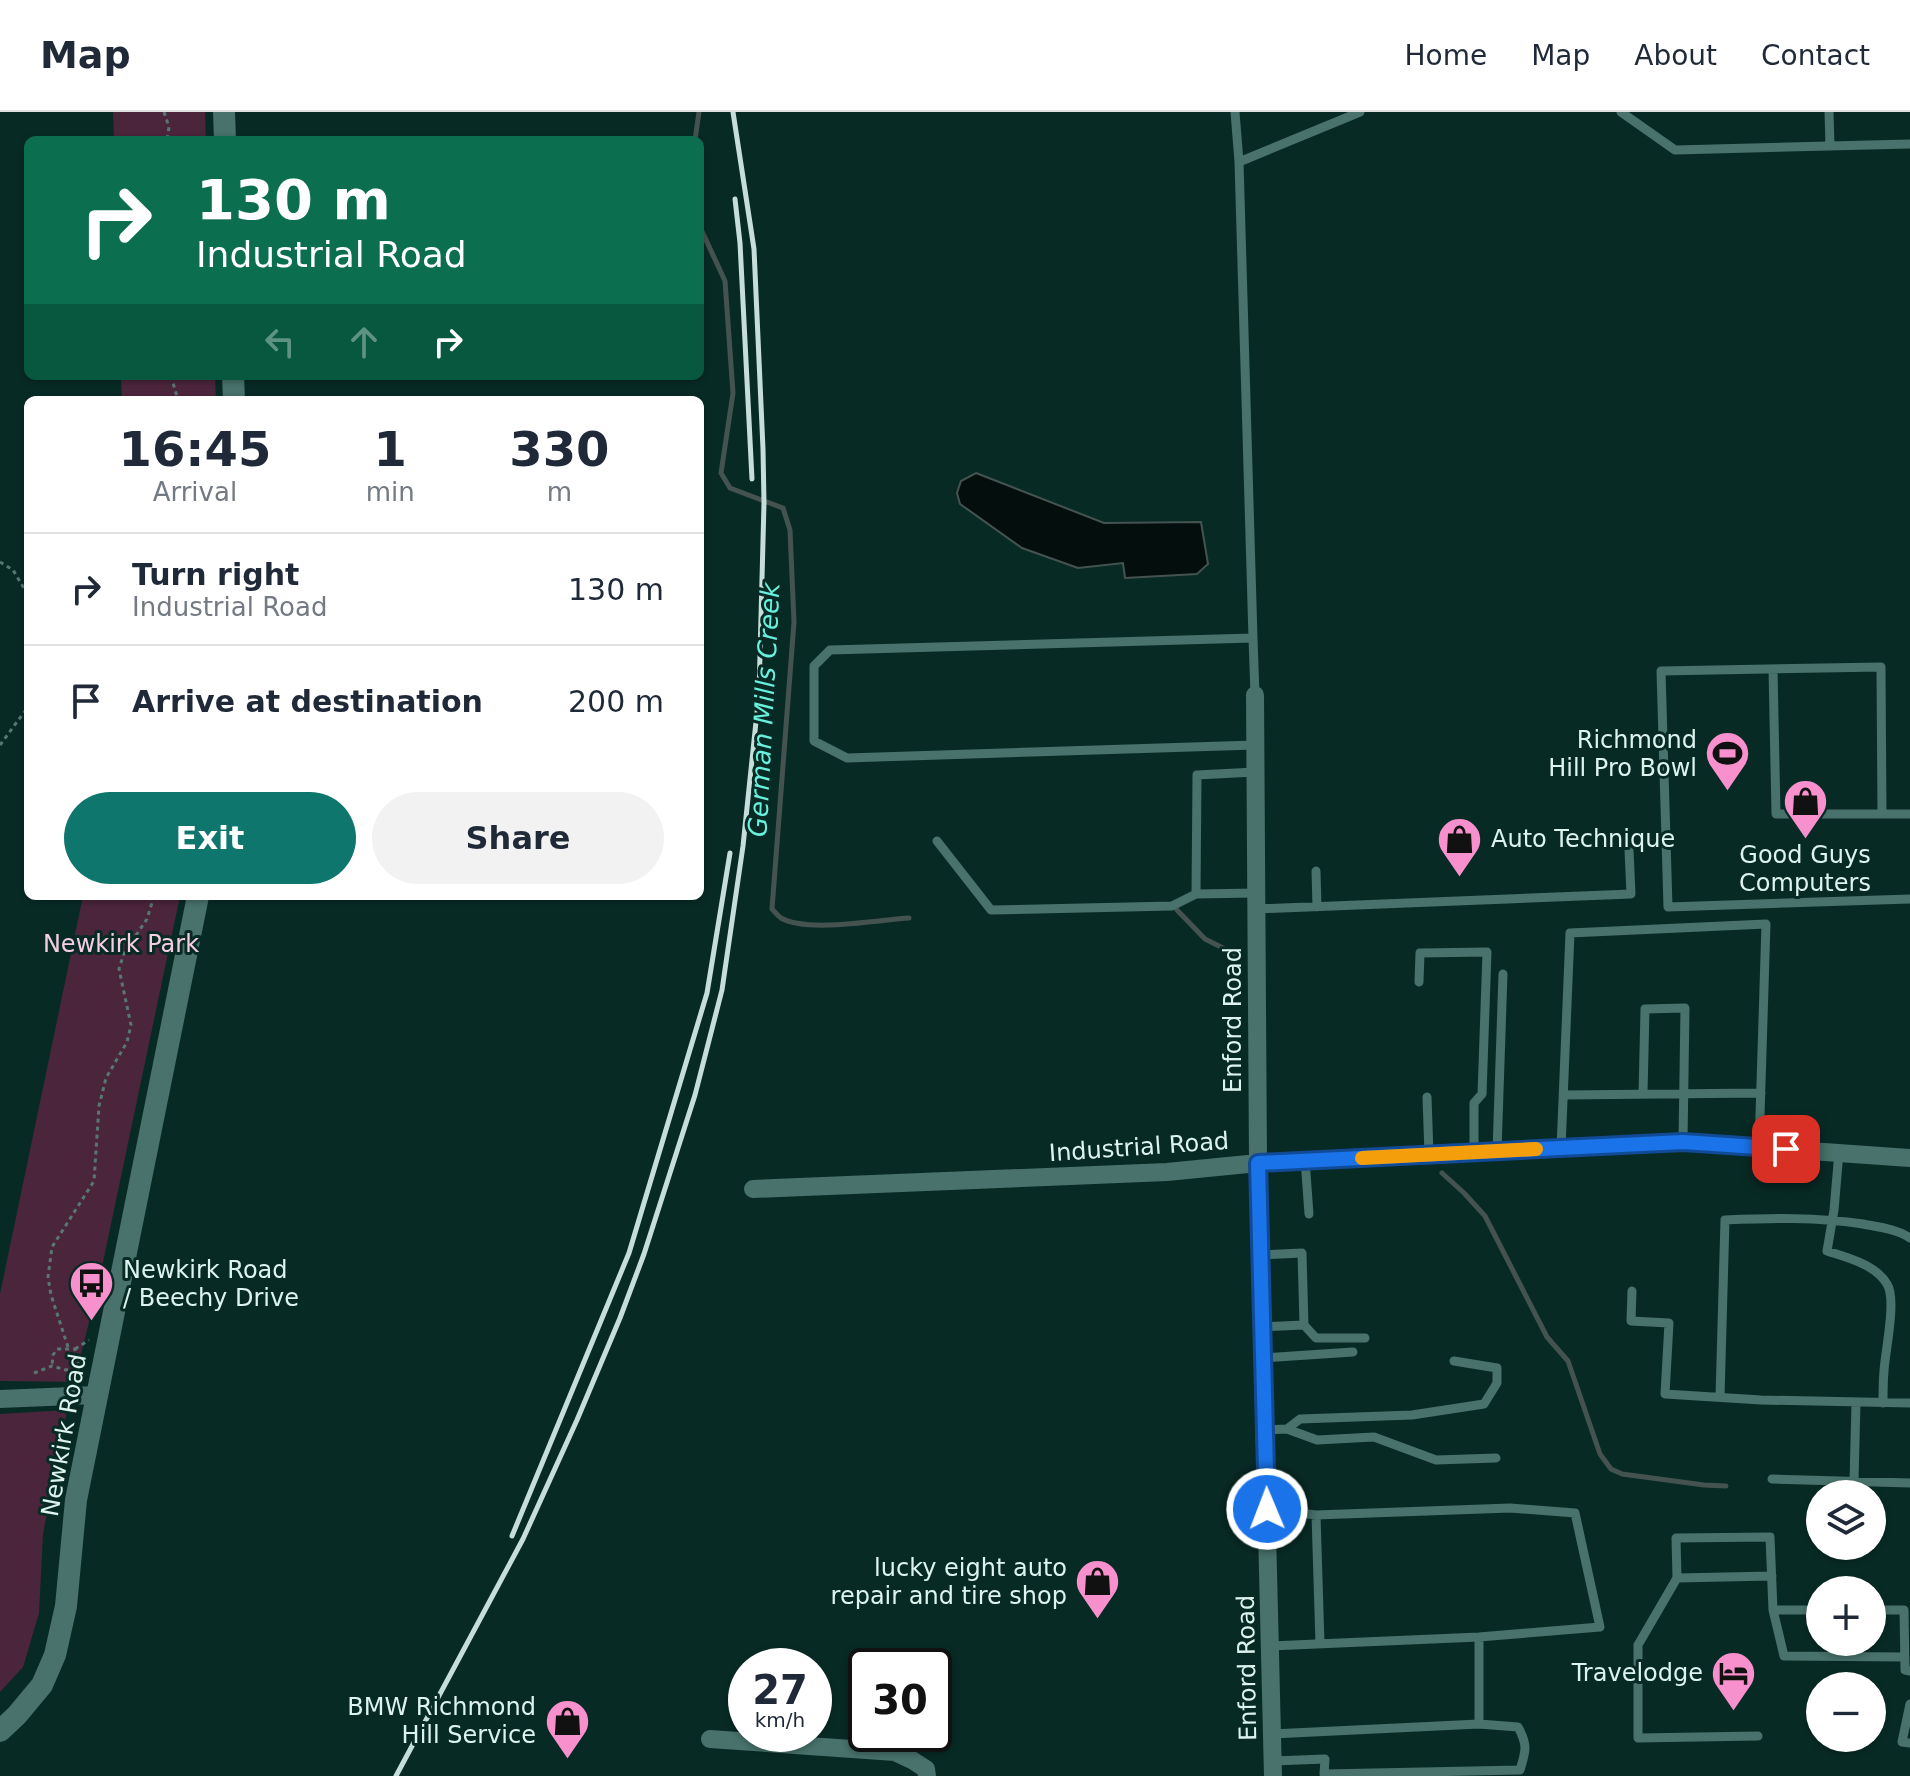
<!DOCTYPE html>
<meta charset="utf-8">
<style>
:root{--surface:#fff;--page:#f2f2f3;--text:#1f2937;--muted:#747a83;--line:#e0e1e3;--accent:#0f766e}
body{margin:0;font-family:"DejaVu Sans",sans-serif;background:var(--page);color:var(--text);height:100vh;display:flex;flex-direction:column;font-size:30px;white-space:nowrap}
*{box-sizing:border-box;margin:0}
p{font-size:26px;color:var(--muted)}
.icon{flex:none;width:44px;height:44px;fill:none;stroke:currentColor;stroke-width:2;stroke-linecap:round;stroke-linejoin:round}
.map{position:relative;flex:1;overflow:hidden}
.drawer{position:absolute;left:24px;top:284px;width:680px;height:504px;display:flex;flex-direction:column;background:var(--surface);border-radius:12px;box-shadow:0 2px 6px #0004}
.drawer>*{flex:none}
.hud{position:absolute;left:24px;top:24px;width:680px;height:244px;border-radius:12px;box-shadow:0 2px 6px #0004;background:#0b6e4f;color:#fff;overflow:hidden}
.tools{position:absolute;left:1806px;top:1368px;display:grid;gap:16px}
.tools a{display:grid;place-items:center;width:80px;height:80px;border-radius:50%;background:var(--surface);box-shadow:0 2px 6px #0004;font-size:40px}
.speed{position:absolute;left:728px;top:1536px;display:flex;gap:16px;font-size:40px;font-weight:700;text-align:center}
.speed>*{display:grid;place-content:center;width:104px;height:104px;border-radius:50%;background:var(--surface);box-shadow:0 2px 6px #0004;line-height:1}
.speed small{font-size:20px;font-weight:400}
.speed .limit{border:4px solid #111;border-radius:12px;background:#fff;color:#111}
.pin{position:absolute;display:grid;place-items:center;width:68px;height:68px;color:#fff;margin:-34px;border-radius:16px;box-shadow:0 4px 12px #0006}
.me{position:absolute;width:88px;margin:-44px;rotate:359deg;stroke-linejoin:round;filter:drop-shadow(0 0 6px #0008)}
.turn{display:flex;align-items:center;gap:28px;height:168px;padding:0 40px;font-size:36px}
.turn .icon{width:104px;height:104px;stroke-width:2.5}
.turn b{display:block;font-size:56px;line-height:68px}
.lanes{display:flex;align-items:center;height:76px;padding:0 40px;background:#0003;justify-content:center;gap:40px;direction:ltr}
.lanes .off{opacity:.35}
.eta{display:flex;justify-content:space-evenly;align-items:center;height:136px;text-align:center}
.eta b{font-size:48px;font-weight:700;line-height:56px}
.button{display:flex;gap:16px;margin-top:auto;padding:16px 40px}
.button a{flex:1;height:92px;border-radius:48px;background:var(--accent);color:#fff;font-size:32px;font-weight:700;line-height:92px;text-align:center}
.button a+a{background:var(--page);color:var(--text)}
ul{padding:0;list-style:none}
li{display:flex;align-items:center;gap:24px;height:112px;padding:0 40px;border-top:2px solid var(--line)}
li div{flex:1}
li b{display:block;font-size:30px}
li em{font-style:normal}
header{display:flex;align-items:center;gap:48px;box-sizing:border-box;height:112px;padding:0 40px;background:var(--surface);border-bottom:2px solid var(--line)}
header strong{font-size:38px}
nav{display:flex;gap:44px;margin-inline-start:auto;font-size:28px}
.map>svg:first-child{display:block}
.green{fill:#4b253c}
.water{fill:#040f0d;stroke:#455350;stroke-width:2}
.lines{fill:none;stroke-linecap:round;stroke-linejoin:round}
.stream{stroke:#455350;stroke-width:5}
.path{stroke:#597772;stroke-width:3;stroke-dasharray:4 4;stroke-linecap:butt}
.service{stroke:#48726b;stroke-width:9}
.minor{stroke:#48726b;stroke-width:18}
.tertiary{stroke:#48726b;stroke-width:22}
.rail{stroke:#c6ded9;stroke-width:5}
.route-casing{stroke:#114b97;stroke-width:20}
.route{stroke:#1a73e8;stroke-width:14}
.slow{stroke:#f59e0b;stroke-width:14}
.labels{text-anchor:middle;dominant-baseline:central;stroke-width:6;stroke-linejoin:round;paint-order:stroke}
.poi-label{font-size:24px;fill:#dcf3ee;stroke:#082a25;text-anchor:end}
.park-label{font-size:24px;fill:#f4cfe2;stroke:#082a25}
.street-label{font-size:24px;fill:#dcf3ee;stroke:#082a25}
.water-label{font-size:26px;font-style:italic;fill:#6af1de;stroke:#082a25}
</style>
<header>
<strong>Map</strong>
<nav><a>Home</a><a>Map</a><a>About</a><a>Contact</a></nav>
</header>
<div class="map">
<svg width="1910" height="1664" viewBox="0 0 1910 1664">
<rect width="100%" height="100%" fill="#082a25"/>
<!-- green -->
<path class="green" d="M113 0H205L206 28H114Z
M121 264H215L216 288H122Z
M83 784H180L98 1174 74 1270 0 1269V1182Z
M67 1298 43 1422 39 1501 23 1555 0 1580V1302Z"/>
<!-- water -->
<path class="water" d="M976 361 1104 411 1201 410 1208 452 1197 462 1125 466 1123 451 1078 456 1022 436 960 392 957 381 961 369Z"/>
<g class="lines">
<!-- stream -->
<path class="stream" d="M695 28 699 0
M700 115 725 169 733 281 721 361 730 376 783 396 790 418 794 510 772 797C775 800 777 803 781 806 807 821 878 808 909 806
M1177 798 1205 827 1235 842 1239 869
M1442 1061 1464 1081 1485 1104 1547 1225 1568 1249 1600 1342 1611 1357 1622 1362 1704 1373 1726 1374"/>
<!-- path -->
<path class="path" d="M164 0 169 15 167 28
M171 264 178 288
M0 450 13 458 28 483
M0 633 28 595
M68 1235 51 1183 48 1165 52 1135 94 1069 99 994 106 966 127 930 131 913 119 857 124 841 147 807 154 784
M75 1237 89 1228
M34 1261 52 1254 66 1258 77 1257 79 1244 75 1237H57L53 1243 52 1254"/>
<!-- service -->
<path class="service" d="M1235 0 1239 50 1253 526
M1621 0 1675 38 1910 32
M1829 0 1830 34
M1239 50 1360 0
M1773 557 1776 702H1882
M1255 583 1253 526 830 538 814 554V629L847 646 1255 633
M1255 660 1197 663 1196 782 1256 781
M1910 702H1882L1881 555 1661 559 1668 795 1910 787
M937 729 991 798 1172 794 1196 782
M1316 759 1317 795
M1256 797 1631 782 1629 738
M1419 870 1420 841 1487 840 1482 982 1474 991V1040
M1643 982 1645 897 1685 896 1683 1030
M1564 983 1761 981
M1427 985 1429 1042
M1561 1036 1570 821 1766 812 1759 1035
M1497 1039 1503 862
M1839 1040 1834 1098 1827 1139C1848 1146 1875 1152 1887 1172 1897 1187 1885 1240 1884 1259 1883 1270 1883 1280 1883 1291
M1305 1048 1309 1102
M1260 1143 1302 1141 1304 1213 1262 1215
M1632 1179 1631 1209 1669 1211 1665 1282 1761 1288 1910 1291
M1304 1213 1316 1226H1365
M1263 1246 1353 1240
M1720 1285 1725 1108C1772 1106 1817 1105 1863 1112 1878 1115 1897 1117 1910 1126
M1287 1317 1300 1307 1412 1303 1484 1292 1497 1271V1256L1454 1249
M1265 1318 1287 1317 1317 1328 1374 1325 1436 1348 1496 1346
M1772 1367 1910 1371
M1854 1369 1856 1291
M1267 1397 1316 1403 1510 1396 1575 1401 1600 1515 1479 1525 1270 1534
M1316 1403 1320 1532
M1677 1466 1772 1464
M1773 1498 1784 1544 1904 1545
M1872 1498H1904L1905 1558 1910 1559
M1910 1592 1902 1630 1910 1631
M1272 1622 1479 1612V1525
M1758 1624 1638 1626V1533L1677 1466 1676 1426 1770 1425 1773 1498H1820
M1273 1649 1325 1647 1324 1662 1520 1658C1526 1639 1528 1633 1518 1615L1479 1612"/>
<!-- minor -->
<path class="minor" d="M1255 583 1258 1051 1273 1664
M753 1077 1167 1060 1258 1051 1683 1030 1910 1046
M0 1287 96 1283
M710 1627 895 1640 912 1648 926 1657 927 1664"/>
<!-- tertiary -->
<path class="tertiary" d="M224 0 225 28
M233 264 234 288
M0 1619 17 1603 42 1573 55 1543 66 1494 76 1388 198 784"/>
<!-- rail -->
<path class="rail" d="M735 87 740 131 752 367
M512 1424 629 1141 707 881 730 741
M396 1664 523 1427 577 1308 620 1206 644 1142 695 983 722 878 743 734 759 581 764 391 763 337 754 137 733 0"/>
</g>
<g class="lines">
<defs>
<path id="route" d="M1267 1397 1258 1051 1683 1030 1786 1037"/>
</defs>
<!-- route casing -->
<use href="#route" class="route-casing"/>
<!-- route -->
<use href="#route" class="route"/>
<!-- slow -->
<path class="slow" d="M1362 1046 1536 1037"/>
</g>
<!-- icons -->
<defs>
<symbol id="stadium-pin" viewBox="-11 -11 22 30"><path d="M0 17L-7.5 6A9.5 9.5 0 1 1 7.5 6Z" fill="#f890cd" stroke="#082a25"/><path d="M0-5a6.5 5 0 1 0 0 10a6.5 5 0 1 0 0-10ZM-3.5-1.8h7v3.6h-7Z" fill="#111"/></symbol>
<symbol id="shop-pin" viewBox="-11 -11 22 30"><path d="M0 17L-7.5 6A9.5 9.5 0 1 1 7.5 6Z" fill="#f890cd" stroke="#082a25"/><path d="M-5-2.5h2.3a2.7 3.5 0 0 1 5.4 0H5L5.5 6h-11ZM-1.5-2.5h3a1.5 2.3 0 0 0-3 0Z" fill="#111"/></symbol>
<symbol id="bus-pin" viewBox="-11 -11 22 30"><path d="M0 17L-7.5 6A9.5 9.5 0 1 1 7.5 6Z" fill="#f890cd" stroke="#082a25"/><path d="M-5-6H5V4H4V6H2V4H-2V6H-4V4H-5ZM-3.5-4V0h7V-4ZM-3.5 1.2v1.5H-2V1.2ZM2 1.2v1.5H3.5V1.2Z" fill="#111"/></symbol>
<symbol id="hotel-pin" viewBox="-11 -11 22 30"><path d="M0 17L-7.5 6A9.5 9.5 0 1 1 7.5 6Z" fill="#f890cd" stroke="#082a25"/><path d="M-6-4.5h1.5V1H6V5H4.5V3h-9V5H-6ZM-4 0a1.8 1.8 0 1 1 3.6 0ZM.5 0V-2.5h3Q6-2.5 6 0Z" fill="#111"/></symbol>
</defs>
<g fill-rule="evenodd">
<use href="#stadium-pin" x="1702" y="616" width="51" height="69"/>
<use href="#shop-pin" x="1780" y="664" width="51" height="69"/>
<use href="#shop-pin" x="1434" y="702" width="51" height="69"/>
<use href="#bus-pin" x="66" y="1146" width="51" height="69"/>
<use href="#shop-pin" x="1072" y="1444" width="51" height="69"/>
<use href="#hotel-pin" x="1708" y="1536" width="51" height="69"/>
<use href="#shop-pin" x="542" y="1584" width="51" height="69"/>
</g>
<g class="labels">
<!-- poi labels -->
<g class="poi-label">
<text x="1697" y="628">Richmond<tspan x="1697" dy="28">Hill Pro Bowl</tspan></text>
<text x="1491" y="727" text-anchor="start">Auto Technique</text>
<text x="1805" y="743" text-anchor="middle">Good Guys<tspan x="1805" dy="28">Computers</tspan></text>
<text x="123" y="1158" text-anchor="start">Newkirk Road<tspan x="123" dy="28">/ Beechy Drive</tspan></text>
<text x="1067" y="1456">lucky eight auto<tspan x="1067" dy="28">repair and tire shop</tspan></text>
<text x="1703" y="1561">Travelodge</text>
<text x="536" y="1595">BMW Richmond<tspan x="536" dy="28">Hill Service</tspan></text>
</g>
<!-- park labels -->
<g class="park-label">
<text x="121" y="832">Newkirk Park</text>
</g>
<!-- street labels -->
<g class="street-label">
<text transform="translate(1233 908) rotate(-90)">Enford Road</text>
<text transform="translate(1139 1035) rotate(-4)">Industrial Road</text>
<text transform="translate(64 1323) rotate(-80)">Newkirk Road</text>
<text transform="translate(1247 1556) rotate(-91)">Enford Road</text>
</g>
<!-- water labels -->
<g class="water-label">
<text transform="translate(764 598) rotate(-87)">German Mills Creek</text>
</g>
</g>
</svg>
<div class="tools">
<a><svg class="icon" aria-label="layers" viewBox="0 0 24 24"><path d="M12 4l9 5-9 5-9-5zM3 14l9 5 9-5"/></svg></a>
<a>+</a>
<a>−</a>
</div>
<div class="speed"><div>27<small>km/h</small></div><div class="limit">30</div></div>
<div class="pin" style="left:1786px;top:1037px;background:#d93025"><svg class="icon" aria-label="arrive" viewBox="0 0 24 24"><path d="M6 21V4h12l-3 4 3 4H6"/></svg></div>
<svg class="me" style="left:1267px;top:1397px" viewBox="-20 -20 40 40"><circle r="17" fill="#1a73e8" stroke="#fff" stroke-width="3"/><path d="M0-11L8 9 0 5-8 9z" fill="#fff"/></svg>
<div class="hud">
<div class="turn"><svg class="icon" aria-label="right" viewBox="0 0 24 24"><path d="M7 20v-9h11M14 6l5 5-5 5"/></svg><div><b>130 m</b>Industrial Road</div></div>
<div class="lanes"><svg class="icon off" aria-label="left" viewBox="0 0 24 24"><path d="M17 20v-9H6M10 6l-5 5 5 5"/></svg><svg class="icon off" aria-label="ahead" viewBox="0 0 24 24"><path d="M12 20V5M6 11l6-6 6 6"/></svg><svg class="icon" aria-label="right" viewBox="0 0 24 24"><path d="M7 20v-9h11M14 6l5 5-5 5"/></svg></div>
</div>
<section class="drawer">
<div class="eta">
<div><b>16:45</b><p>Arrival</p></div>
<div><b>1</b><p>min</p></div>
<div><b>330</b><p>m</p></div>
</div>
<ul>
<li><svg class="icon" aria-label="right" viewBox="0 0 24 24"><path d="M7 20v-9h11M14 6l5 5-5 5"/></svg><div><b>Turn right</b><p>Industrial Road</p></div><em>130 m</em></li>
<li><svg class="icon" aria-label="arrive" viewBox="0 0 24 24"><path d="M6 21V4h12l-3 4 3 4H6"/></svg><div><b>Arrive at destination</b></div><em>200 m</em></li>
</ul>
<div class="button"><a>Exit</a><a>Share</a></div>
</section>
</div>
